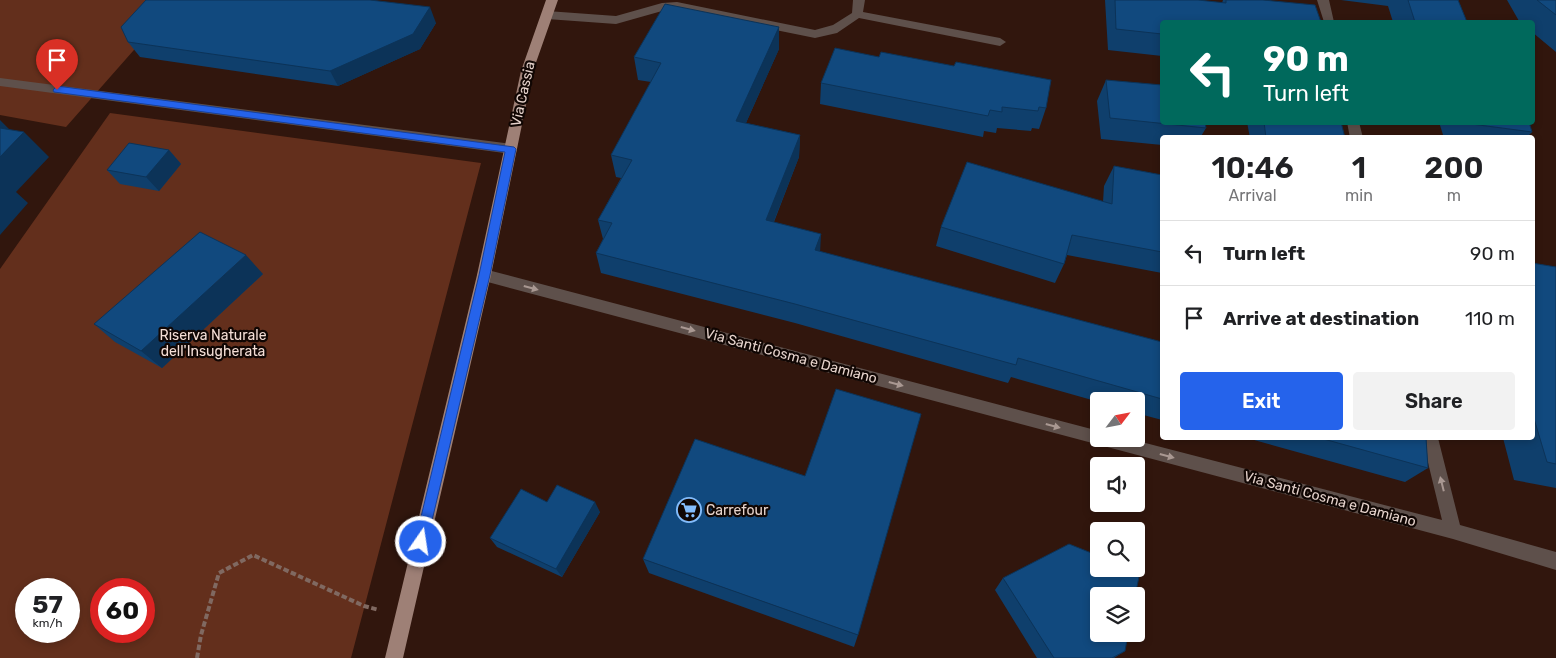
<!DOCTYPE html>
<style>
:root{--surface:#fff;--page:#f2f2f2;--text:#202124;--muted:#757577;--line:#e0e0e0;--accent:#2563eb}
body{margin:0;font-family:Rubik,sans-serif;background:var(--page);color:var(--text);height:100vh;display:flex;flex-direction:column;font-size:19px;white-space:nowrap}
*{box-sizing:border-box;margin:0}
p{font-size:16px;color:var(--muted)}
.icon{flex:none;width:28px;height:28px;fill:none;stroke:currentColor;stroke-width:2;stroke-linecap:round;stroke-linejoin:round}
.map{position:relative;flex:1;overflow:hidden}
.details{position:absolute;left:1160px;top:135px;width:375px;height:305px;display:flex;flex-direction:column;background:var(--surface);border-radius:5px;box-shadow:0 2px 8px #0003}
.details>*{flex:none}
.banner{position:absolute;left:1160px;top:20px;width:375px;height:105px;border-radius:5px;box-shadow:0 2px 8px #0003;background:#00695c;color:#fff;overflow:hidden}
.needle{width:32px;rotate:58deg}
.controls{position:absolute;left:1090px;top:392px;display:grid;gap:10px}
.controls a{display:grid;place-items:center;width:55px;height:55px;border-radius:5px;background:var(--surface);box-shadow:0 2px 8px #0003;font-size:25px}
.speed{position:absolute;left:15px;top:578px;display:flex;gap:10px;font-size:25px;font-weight:700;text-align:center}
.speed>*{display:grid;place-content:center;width:65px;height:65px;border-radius:50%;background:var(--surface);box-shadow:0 2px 8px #0003;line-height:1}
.speed small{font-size:12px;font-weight:400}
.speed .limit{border:8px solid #d22;background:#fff;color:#111}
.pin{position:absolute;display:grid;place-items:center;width:42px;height:42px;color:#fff;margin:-51px -21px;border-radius:50% 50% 50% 0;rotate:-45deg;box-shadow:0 0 5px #0007}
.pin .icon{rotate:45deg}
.me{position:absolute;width:55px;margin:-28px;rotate:13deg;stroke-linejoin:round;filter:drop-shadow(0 0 4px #0008)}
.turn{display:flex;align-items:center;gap:18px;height:105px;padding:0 20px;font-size:22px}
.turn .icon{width:65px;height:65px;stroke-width:2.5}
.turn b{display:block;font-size:35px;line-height:42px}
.eta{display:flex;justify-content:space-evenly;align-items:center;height:85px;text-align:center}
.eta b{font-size:30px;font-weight:600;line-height:35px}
.cta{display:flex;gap:10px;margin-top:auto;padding:10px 20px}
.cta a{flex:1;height:58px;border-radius:5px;background:var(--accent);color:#fff;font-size:20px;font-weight:600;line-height:58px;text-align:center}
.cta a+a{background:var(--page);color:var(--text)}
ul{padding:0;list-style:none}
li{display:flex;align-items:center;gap:15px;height:65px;padding:0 20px;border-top:1px solid var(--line)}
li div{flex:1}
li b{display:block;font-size:19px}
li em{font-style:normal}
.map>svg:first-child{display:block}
.green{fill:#632f1c;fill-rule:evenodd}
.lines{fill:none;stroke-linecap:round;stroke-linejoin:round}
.path{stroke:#806961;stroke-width:4;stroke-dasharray:5.5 2.5;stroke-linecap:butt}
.minor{fill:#5e504b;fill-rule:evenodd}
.major{fill:#9e8076;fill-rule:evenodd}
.wall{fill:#0f3f6c}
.shaded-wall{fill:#0c3358}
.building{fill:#11497e;stroke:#0c3358}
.oneway{fill:#a99892}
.route{fill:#2563eb;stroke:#184099}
.labels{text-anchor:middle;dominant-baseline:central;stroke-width:4.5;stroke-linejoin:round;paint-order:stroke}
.street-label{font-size:14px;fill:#e6d3cc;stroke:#100603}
.park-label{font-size:14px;fill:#f4ded6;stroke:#100603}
.poi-label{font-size:14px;fill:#e6d3cc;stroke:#100603;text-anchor:start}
</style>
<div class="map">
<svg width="1556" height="658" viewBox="0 0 1556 658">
<rect width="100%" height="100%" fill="#31160d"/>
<!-- green -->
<path class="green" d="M0 0H178L66 127 0 115Z
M110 113 481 163 351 658H0V269ZM26 589H69V631H26ZM101 589H144V631H101Z"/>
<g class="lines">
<!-- path -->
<path class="path" d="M197 658 201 635 219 573 253 555 364 606 379 610"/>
<!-- minor -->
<path class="minor" d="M853 0H865L863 12 1000 38 1006 42 1000 46 859 18 837 33 815 38 677 10 662 11 616 24 547 19 541 15 547 11 616 16 662 3 677 2 815 30 833 25 852 13Z
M1317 0H1329L1334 22H1324Z
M0 78 511 144 516 146 517 149 516 152 511 154 0 86Z
M1347 122H1359L1363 138H1350Z
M484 269 1099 431V439H1130L1442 520 1422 438H1438L1460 525 1556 552V570L1453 539 484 281 479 279 477 275 479 271Z"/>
<!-- major -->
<path class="major" d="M546 0H558L533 71 491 275 403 658H385L477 275 521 71Z"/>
</g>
<!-- wall -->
<path class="wall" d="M1105 0H1198L1222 3 1223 0H1263L1162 22V56L1108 50Z
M1341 0H1458L1467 22H1393L1388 6Z
M1507 0H1556V52L1532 32V22H1520L1519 21Z
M436 23 420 49 338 86 140 57 128 42Z
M779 49 746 123 800 135 799 157 774 222 820 252 1162 342V420L1136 413V401H1099V402L1011 377 1008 383 795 323 601 273 596 253 603 239 598 220 621 178 616 177 611 155 651 82 638 80 634 57Z
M879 57 1046 108 1039 129 1032 128 1031 131 997 128 996 133 984 131 983 137 820 104 821 83Z
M1106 80 1206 128 1200 138H1162V145L1101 139 1097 101Z
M1247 122H1341L1345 138H1250Z
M1439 122H1529L1532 132 1526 138H1444Z
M169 150 181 164 159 191 120 184 107 170Z
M1114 166 1162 175V273L1067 255 1064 264 1055 283 936 246 941 227 1103 202 1104 186Z
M1532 263 1556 267V488L1514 480 1503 438H1532Z
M263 274 162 368 115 342 94 324Z
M1247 438H1426L1428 468 1405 482Z
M547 502 600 512 562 577 497 547 490 538Z
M643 559 858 635 854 647 649 573Z
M1003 578 1125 651 1114 658H1037L995 590Z"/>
<!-- shaded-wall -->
<path class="shaded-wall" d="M430 7 436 23 420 49 338 86 330 71Z
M779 27V49L737 143 736 121Z
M0 120 14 134 0 148Z
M24 132 49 157 16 192 28 203 0 235V157Z
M800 135 799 157 766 241V220Z
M169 150 181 164 159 191 146 177Z
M821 234 820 254 815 250Z
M246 255 263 274 162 368 141 351Z
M595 502 600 512 562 577 556 569Z"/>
<!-- building -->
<path class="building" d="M146 0H370L430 7 413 34 330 71 128 42 121 27Z
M1115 0H1198L1226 3V0H1263L1315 5 1321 22H1162V34L1116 29Z
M1408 0H1458L1467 22H1415Z
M1537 0H1556V15Z
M665 4 779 27 736 121 800 135 766 220 821 234 815 250 1162 342V399L1018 358 1016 365 795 304 596 253 612 223 598 220 632 160 611 155 661 63 634 57Z
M835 48 879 57 881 52 954 66 956 62 1051 80 1046 108 1039 107 1038 111 1002 107V112L990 110 988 116 821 83Z
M1106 80 1162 85V122H1205L1206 128 1110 118Z
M1264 122H1341L1345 138H1266Z
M1464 122H1529L1532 132 1464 123Z
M0 128 24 132 0 157Z
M129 143 169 150 146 177 107 170Z
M967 162 1112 204 1114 166 1162 175V252L1072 235 1064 264 941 227Z
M200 232 246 255 141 351 94 324Z
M1532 263 1556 267V464L1547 462 1532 412Z
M836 389 921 414 858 635 643 559 695 439 805 476Z
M1320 438H1426L1428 468Z
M557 485 595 502 556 569 490 538 521 489 547 502Z
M1069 544 1099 556V569H1131L1140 572 1135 596H1099V634H1128L1125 651 1112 658H1054L1003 578Z"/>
<!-- one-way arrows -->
<defs><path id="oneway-solid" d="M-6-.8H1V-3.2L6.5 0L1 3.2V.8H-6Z" transform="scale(1.25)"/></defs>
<g class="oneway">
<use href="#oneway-solid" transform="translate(531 288) rotate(15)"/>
<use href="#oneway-solid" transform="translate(688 329) rotate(15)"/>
<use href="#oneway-solid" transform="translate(896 384) rotate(15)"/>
<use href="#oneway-solid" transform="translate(1053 426) rotate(15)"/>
<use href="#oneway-solid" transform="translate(1167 456) rotate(15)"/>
<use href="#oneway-solid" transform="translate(1442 484) rotate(-104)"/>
</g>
<!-- route -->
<path class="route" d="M57 86 514 147 516 149 490 275 426 546 421 548 417 546 415 542 479 275 505 152 54 92 53 90Z"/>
<!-- icons -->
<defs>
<symbol id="supermarket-ring" viewBox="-11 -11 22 22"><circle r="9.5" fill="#100603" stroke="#83bcfb" stroke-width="1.5"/><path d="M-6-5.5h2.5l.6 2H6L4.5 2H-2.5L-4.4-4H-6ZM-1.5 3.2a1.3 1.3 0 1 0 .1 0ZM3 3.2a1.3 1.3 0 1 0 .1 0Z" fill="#83bcfb"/></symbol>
</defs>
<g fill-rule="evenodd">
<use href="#supermarket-ring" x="675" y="496" width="28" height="28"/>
</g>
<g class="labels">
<!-- street labels -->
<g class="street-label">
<text transform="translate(523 94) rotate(-77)">Via Cassia</text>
<text transform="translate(791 356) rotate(15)">Via Santi Cosma e Damiano</text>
<text transform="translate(1330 499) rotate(15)">Via Santi Cosma e Damiano</text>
</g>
<!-- park labels -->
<g class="park-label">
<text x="213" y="335">Riserva Naturale<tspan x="213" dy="16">dell'Insugherata</tspan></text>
</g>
<!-- poi labels -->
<g class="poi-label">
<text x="706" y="510">Carrefour</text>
</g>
</g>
</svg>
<div class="controls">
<a><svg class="needle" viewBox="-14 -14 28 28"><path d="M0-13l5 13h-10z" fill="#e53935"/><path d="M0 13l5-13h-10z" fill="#757577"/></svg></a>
<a><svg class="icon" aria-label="sound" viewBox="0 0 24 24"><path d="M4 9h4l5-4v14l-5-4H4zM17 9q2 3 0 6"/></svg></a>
<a><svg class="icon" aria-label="search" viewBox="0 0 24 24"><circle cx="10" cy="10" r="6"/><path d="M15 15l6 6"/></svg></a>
<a><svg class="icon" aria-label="layers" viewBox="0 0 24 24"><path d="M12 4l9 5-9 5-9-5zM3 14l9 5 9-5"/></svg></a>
</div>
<div class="speed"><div>57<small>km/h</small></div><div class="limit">60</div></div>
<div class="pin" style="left:57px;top:90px;background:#d93025"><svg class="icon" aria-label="arrive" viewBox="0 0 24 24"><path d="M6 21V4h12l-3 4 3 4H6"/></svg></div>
<svg class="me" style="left:421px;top:542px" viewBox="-20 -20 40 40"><circle r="17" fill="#2563eb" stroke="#fff" stroke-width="3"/><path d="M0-11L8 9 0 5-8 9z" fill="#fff"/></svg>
<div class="banner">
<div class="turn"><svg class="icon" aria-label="left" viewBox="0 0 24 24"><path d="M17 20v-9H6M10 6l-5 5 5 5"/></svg><div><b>90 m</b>Turn left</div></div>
</div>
<section class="details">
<div class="eta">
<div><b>10:46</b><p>Arrival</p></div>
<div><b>1</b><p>min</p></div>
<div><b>200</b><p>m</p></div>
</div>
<ul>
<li><svg class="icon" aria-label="left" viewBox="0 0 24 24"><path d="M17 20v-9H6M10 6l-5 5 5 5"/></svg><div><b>Turn left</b></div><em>90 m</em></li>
<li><svg class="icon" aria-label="arrive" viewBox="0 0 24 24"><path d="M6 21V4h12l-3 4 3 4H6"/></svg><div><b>Arrive at destination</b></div><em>110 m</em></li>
</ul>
<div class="cta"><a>Exit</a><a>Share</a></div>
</section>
</div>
